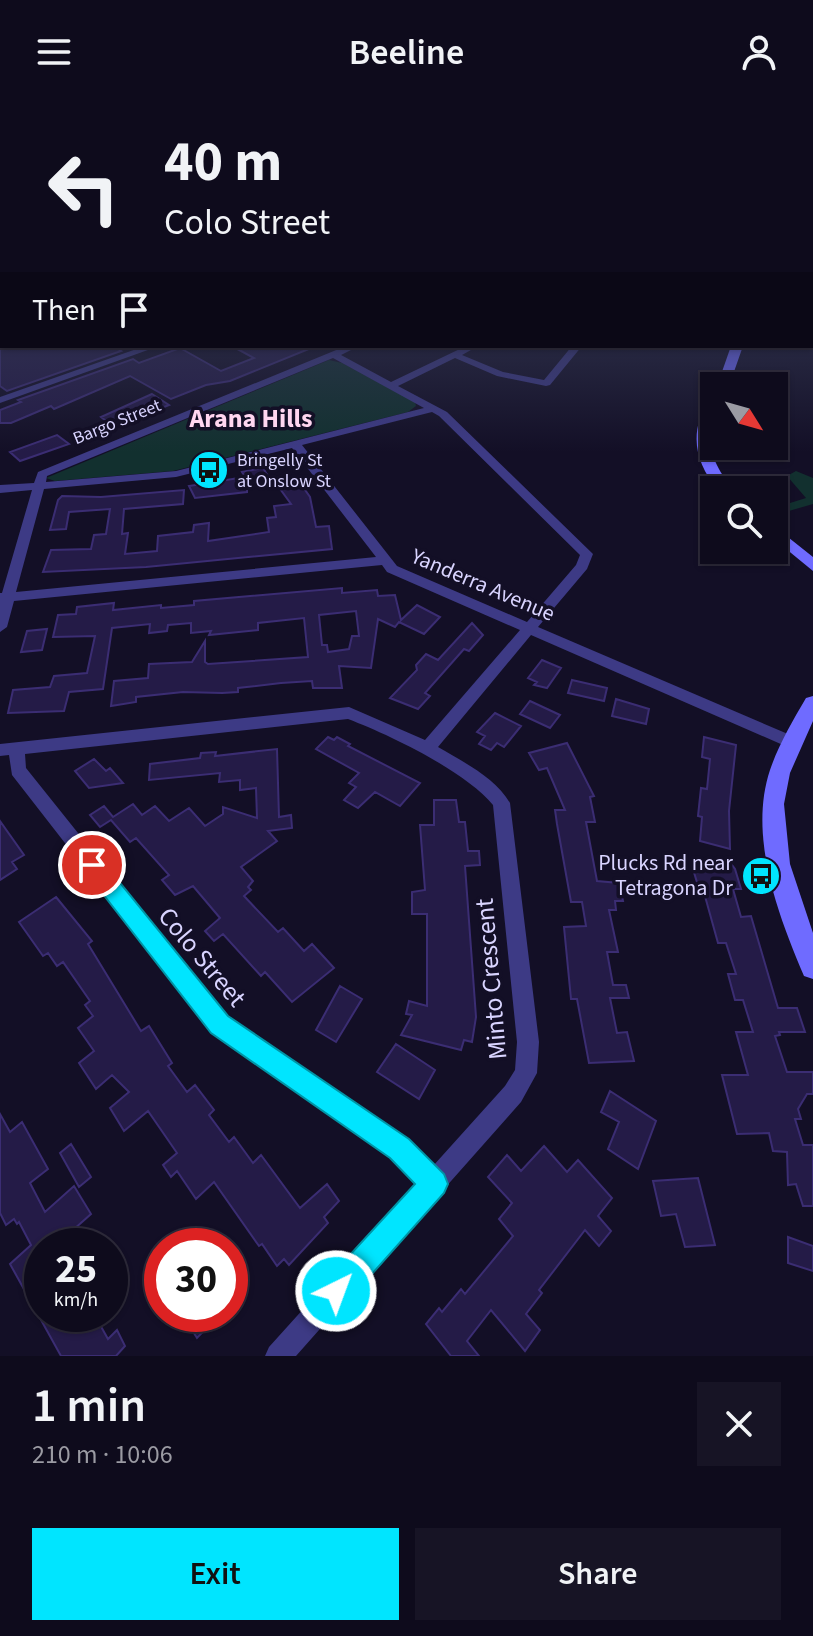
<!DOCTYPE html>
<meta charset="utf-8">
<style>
:root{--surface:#0e0b1c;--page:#171425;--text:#f1f3f6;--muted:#9b9ba3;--line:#2e2b3b;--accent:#00e5ff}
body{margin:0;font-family:"Source Sans 3",sans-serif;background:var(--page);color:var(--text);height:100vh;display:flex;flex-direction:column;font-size:30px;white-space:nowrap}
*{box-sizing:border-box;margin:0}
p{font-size:26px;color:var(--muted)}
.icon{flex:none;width:44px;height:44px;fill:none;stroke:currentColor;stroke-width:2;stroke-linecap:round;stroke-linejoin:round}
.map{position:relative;height:1252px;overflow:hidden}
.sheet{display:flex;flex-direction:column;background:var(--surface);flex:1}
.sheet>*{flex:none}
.guide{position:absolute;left:0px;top:0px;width:814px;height:244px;box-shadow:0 2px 6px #0004,0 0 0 2px var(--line);background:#0e0b1c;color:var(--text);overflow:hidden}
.needle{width:52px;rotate:127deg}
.buttons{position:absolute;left:700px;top:268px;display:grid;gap:16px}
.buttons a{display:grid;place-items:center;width:88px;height:88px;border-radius:0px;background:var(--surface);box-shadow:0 2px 6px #0004,0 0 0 2px var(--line);font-size:40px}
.speed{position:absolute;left:24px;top:1124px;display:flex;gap:16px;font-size:40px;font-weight:700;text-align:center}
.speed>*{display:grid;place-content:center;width:104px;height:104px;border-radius:50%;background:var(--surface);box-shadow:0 2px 6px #0004,0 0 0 2px var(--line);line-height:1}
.speed small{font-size:20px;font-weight:400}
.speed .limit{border:12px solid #d22;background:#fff;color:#111}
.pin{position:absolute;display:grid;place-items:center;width:68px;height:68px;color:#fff;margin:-34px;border:4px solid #fff;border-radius:50%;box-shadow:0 2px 8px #0007}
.me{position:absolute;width:88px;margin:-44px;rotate:42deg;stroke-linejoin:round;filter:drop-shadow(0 0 6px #0008)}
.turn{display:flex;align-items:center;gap:28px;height:168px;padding:0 32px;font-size:36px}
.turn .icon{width:104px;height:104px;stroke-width:2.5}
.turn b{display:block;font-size:56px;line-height:68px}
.then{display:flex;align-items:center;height:76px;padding:0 32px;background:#0003;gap:16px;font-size:30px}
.round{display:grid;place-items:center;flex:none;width:84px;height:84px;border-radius:0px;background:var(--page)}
.headline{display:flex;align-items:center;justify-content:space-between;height:136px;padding:0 32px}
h1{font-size:48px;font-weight:600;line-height:60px}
.primary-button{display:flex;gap:16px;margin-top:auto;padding:16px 32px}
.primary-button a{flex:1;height:92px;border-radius:0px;background:var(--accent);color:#111;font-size:32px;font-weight:600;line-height:92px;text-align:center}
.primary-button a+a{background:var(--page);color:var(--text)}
header{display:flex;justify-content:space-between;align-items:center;height:104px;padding:0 32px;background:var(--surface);font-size:36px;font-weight:600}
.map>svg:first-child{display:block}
.green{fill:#12302f}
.building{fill:#241b47;stroke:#3b2d73;stroke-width:2;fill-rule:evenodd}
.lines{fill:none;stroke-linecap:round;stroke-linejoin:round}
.street{fill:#3d3a85;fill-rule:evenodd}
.secondary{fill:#6f6bff;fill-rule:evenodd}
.route{fill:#00e5ff;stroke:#0095a6;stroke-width:2}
.labels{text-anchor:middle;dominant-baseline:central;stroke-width:7;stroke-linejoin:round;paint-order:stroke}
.far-street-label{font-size:18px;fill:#d9d4ff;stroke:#130f26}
.far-poi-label{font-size:18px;fill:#d9d4ff;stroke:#130f26;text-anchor:start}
.street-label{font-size:22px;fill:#d9d4ff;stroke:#130f26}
.poi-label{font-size:22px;fill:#d9d4ff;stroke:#130f26;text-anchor:end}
.far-district-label{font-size:26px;font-weight:bold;fill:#ffd6f0;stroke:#130f26}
.near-street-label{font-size:26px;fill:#d9d4ff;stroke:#130f26}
</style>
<header><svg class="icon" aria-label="menu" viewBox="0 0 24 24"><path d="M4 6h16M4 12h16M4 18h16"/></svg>Beeline<svg class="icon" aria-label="person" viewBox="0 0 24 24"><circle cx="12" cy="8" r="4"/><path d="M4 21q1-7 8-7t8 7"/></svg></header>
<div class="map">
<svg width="813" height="1252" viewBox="0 0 813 1252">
<rect width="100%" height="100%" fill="#130f26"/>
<!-- green -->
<path class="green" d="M329 256 342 259 415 298 416 302 408 308 173 367 55 377 46 374Z
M796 367 813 374V400L775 411 774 404 806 394 787 372Z"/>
<!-- building -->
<path class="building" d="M0 242H113L121 247 7 287 0 282Z
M232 242H316L230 277 206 281 171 295 130 272 54 305 51 302 11 319H0V306L21 298 18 296 133 255 139 259 180 244 221 267 254 254Z
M152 290 169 301 114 323 101 313Z
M57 331 69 340 20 357 10 348Z
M263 364 270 375 250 380 247 375V388L195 394 189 382 245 373 242 368Z
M298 376 310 393 316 423 329 422 332 445 146 463 43 468 51 446 91 445 94 431 106 430 110 405 69 408 66 425 50 426 58 396 62 392 101 393 184 386 183 400 124 405 122 430 128 429 125 450 157 447 158 432 193 428 194 421 209 419 208 437 269 428 267 414 276 413 274 402 291 400 278 382Z
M342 484V489L377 486 378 492 395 491 401 516 417 501 440 513 424 530 399 518 395 523 378 515 371 564 339 562 342 584H313L312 577 281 579 238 584V588L222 589 183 588 136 593V598L111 602 114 577 148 574 149 560 192 558 205 537V558L208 560 308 553 304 514 258 519V526L209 531 211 527 191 529V519L168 521 167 527 149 529 150 520 112 524 103 585 69 588 64 607 8 609 13 586 50 583 54 572 87 569 95 532 53 533 58 511 76 510 77 503 114 499 113 506 161 501V504L194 501V497ZM356 507 359 532H352L349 545 328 548 327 541H322L319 511Z
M472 519 483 531 469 547 464 545 425 589 430 592 418 605 390 594 417 566 416 561 426 550 438 556Z
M47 525 42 546 21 548 27 527Z
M542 556 561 564 547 584 534 581 537 578 528 574Z
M572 576 607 584 604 597 568 589Z
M616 595 649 605 646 620 612 612Z
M530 597 560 611 550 624 520 610Z
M495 609 521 622 504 643 497 639 491 646 479 640 485 632 477 628Z
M328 633 334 636 337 633 350 640 348 642 420 679 400 702 375 688 358 704 344 696 356 683 349 679 359 669 316 645Z
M704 633 736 641 729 707 730 745 700 737 702 713 698 712 701 684 707 685 710 655 702 653Z
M567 639 594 692 590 693 595 718H586L597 777 619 779 623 797H615L616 806H609L618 848H607L613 881H626L629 894H610L617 929 627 928 634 957 589 959 577 895H571L564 823 586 822 582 798H571L557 720 555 706H565L547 664 539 666 529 649Z
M277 645 279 713 291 711 292 724 268 727 277 737 241 763 253 777 248 783 251 786 244 792 278 828 283 824 304 847 312 840 334 864 292 898 265 868 261 872 223 830 214 837 205 827 220 814 193 782 175 791 162 776 169 771 136 734 130 738 111 716 100 723 90 711 104 702 113 713 133 700 142 711 155 702 169 717 189 704 205 722 223 710V703L257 714 256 684 240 686V676L219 678 220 669 149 676 150 660 200 654 201 649 216 648 215 652Z
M94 655 106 667 110 664 123 679 89 684 75 667Z
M434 696H456L459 718H465L468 747H479L480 761 465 762 476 913 472 938 464 936 461 946 401 931 412 911 406 910 409 897 427 902V810H412V788L425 786 420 721H434Z
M0 717 24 751 12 758 17 765 0 776Z
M701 760 732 761 735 765 741 785H733L741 813 751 812 778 904H797L805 928H779L780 931 775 932 787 968H813V990H807L798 1005 801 1015H795L803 1041H813V1102H803L796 1080 788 1081 787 1048 773 1047 769 1029 737 1030 722 971H748L736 928H753L743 896H735L728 870H736L726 839H718L703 785H699L693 765 702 764Z
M56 793 92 837 88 840 141 927 149 922 172 959 168 962 187 988 195 981 214 1006 209 1011 229 1038 234 1033 253 1059 261 1051 300 1104 327 1080 339 1097 324 1113 328 1119 289 1161 284 1155 277 1162 262 1140 259 1142 214 1078 196 1095 177 1067 171 1073 163 1061 177 1049 148 1007 124 1027 110 1004 129 988 112 971 96 985 79 959 94 947 78 924 93 912 85 901 90 897 63 858 57 862 48 849 43 852 19 818Z
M340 882 362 895 336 938 316 926Z
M396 940 435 966 419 995 377 968Z
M610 987 656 1017 638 1065 608 1045 619 1018 601 1008Z
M0 1010 10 1028 22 1018 48 1065 30 1079 45 1108 74 1082 91 1110 55 1142H42V1210H94L108 1235 117 1226 125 1242 116 1252H61L10 1160 31 1141 19 1118 17 1120 14 1115 6 1121 0 1109Z
M71 1040 91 1073 79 1083 60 1049Z
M544 1042 567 1068 578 1056 612 1094 598 1112 611 1127 599 1142 585 1126 539 1186 542 1189 526 1210 540 1226 525 1247 491 1206 467 1237 479 1252H451L426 1220 439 1204 442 1208 461 1185 465 1190 513 1132 499 1115 512 1099 488 1073 507 1051 521 1067Z
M698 1074 715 1141 685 1143 676 1110 661 1112 653 1077Z
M788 1133 813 1142V1167L788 1159Z
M182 1210H220L197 1234Z"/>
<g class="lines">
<!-- street -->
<path class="street" d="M0 174H2V179H0Z
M145 242H159L0 299V293Z
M346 242H359L341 251 391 278 466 242H478L462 251 503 268 544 276 572 242H582L550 281 546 282 497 272 455 254 398 282 447 308 593 450 587 465 538 523 795 633 797 637 795 641H783L531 531 438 643C463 658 495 673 510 699L539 938 537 969 521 998 296 1252H265L269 1243 417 1079 391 1052 212 928 12 671 9 651 0 652V640L349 603 425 636 520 526 387 468 382 461 14 497 7 523 0 528V489H2L32 386 0 389V381L34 379 38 368ZM333 254 424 304 176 367 46 378 47 372ZM432 308 439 312 580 451 576 461 527 518 397 462 302 341ZM292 344 376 453 16 488 44 385 176 373ZM348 615C390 631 465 667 493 701L517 938 515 966 505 982 433 1062 407 1036 226 914 26 664 25 650Z"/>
<!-- secondary -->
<path class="secondary" d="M731 242H743L729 282H717Z
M714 294C714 341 701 343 733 386H718C694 357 689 328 709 295Z
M774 422 813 453V467L774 435Z
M813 592V617L790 669 784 700 790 760 813 829V875L804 872C778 811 748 732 770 666 779 640 792 618 806 594Z"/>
</g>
<!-- sky -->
<linearGradient id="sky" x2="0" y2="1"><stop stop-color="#0a0815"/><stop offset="0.5" stop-color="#333752"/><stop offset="1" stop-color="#333752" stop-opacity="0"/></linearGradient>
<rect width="813" height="348" fill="url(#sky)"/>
<!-- route -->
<path class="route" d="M92 751 100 754 228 912 409 1035 444 1070 448 1080 444 1089 347 1198 336 1202 326 1198 322 1187 326 1177 415 1080 390 1054 211 929 85 767 82 761 85 754Z"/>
<!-- icons -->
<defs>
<symbol id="bus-disc" viewBox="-11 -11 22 22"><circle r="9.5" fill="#00e5ff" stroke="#130f26"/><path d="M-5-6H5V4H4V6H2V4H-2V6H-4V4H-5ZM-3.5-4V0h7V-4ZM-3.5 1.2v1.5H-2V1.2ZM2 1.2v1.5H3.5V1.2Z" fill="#111"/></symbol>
</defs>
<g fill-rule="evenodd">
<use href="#bus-disc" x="187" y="344" width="44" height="44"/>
<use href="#bus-disc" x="739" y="750" width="44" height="44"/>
</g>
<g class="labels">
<!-- far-street labels -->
<g class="far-street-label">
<text transform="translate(117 318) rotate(-22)">Bargo Street</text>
</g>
<!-- far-poi labels -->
<g class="far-poi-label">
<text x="237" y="356">Bringelly St<tspan x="237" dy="21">at Onslow St</tspan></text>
</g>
<!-- street labels -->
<g class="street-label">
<text transform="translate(483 481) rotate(23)">Yanderra Avenue</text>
</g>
<!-- poi labels -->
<g class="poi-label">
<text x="733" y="759">Plucks Rd near<tspan x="733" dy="25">Tetragona Dr</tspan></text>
</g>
<!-- far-district labels -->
<g class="far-district-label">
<text x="251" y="314">Arana Hills</text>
</g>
<!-- near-street labels -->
<g class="near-street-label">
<text transform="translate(202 853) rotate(50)">Colo Street</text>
<text transform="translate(491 875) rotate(-95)">Minto Crescent</text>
</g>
</g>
</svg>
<div class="buttons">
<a><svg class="needle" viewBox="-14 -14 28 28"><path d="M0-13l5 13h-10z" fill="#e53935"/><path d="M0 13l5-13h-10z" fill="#9b9ba3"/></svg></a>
<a><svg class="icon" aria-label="search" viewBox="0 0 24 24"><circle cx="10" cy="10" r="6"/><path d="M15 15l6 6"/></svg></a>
</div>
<div class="speed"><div>25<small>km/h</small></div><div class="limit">30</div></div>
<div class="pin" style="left:92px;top:761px;background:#d93025"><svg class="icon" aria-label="arrive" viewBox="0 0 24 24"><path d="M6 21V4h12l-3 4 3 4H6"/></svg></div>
<svg class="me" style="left:336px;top:1187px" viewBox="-20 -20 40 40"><circle r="17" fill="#00e5ff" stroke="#fff" stroke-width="3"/><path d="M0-11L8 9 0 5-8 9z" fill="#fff"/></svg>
<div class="guide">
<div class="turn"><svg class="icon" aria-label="left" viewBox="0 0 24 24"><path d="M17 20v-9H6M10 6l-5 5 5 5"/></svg><div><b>40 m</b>Colo Street</div></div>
<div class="then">Then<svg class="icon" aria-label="arrive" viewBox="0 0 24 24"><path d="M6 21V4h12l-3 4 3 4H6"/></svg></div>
</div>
</div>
<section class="sheet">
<div class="headline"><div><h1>1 min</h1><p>210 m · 10:06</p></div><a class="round"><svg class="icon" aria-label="close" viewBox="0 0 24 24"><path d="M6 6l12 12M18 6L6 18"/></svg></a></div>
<div class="primary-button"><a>Exit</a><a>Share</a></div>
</section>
